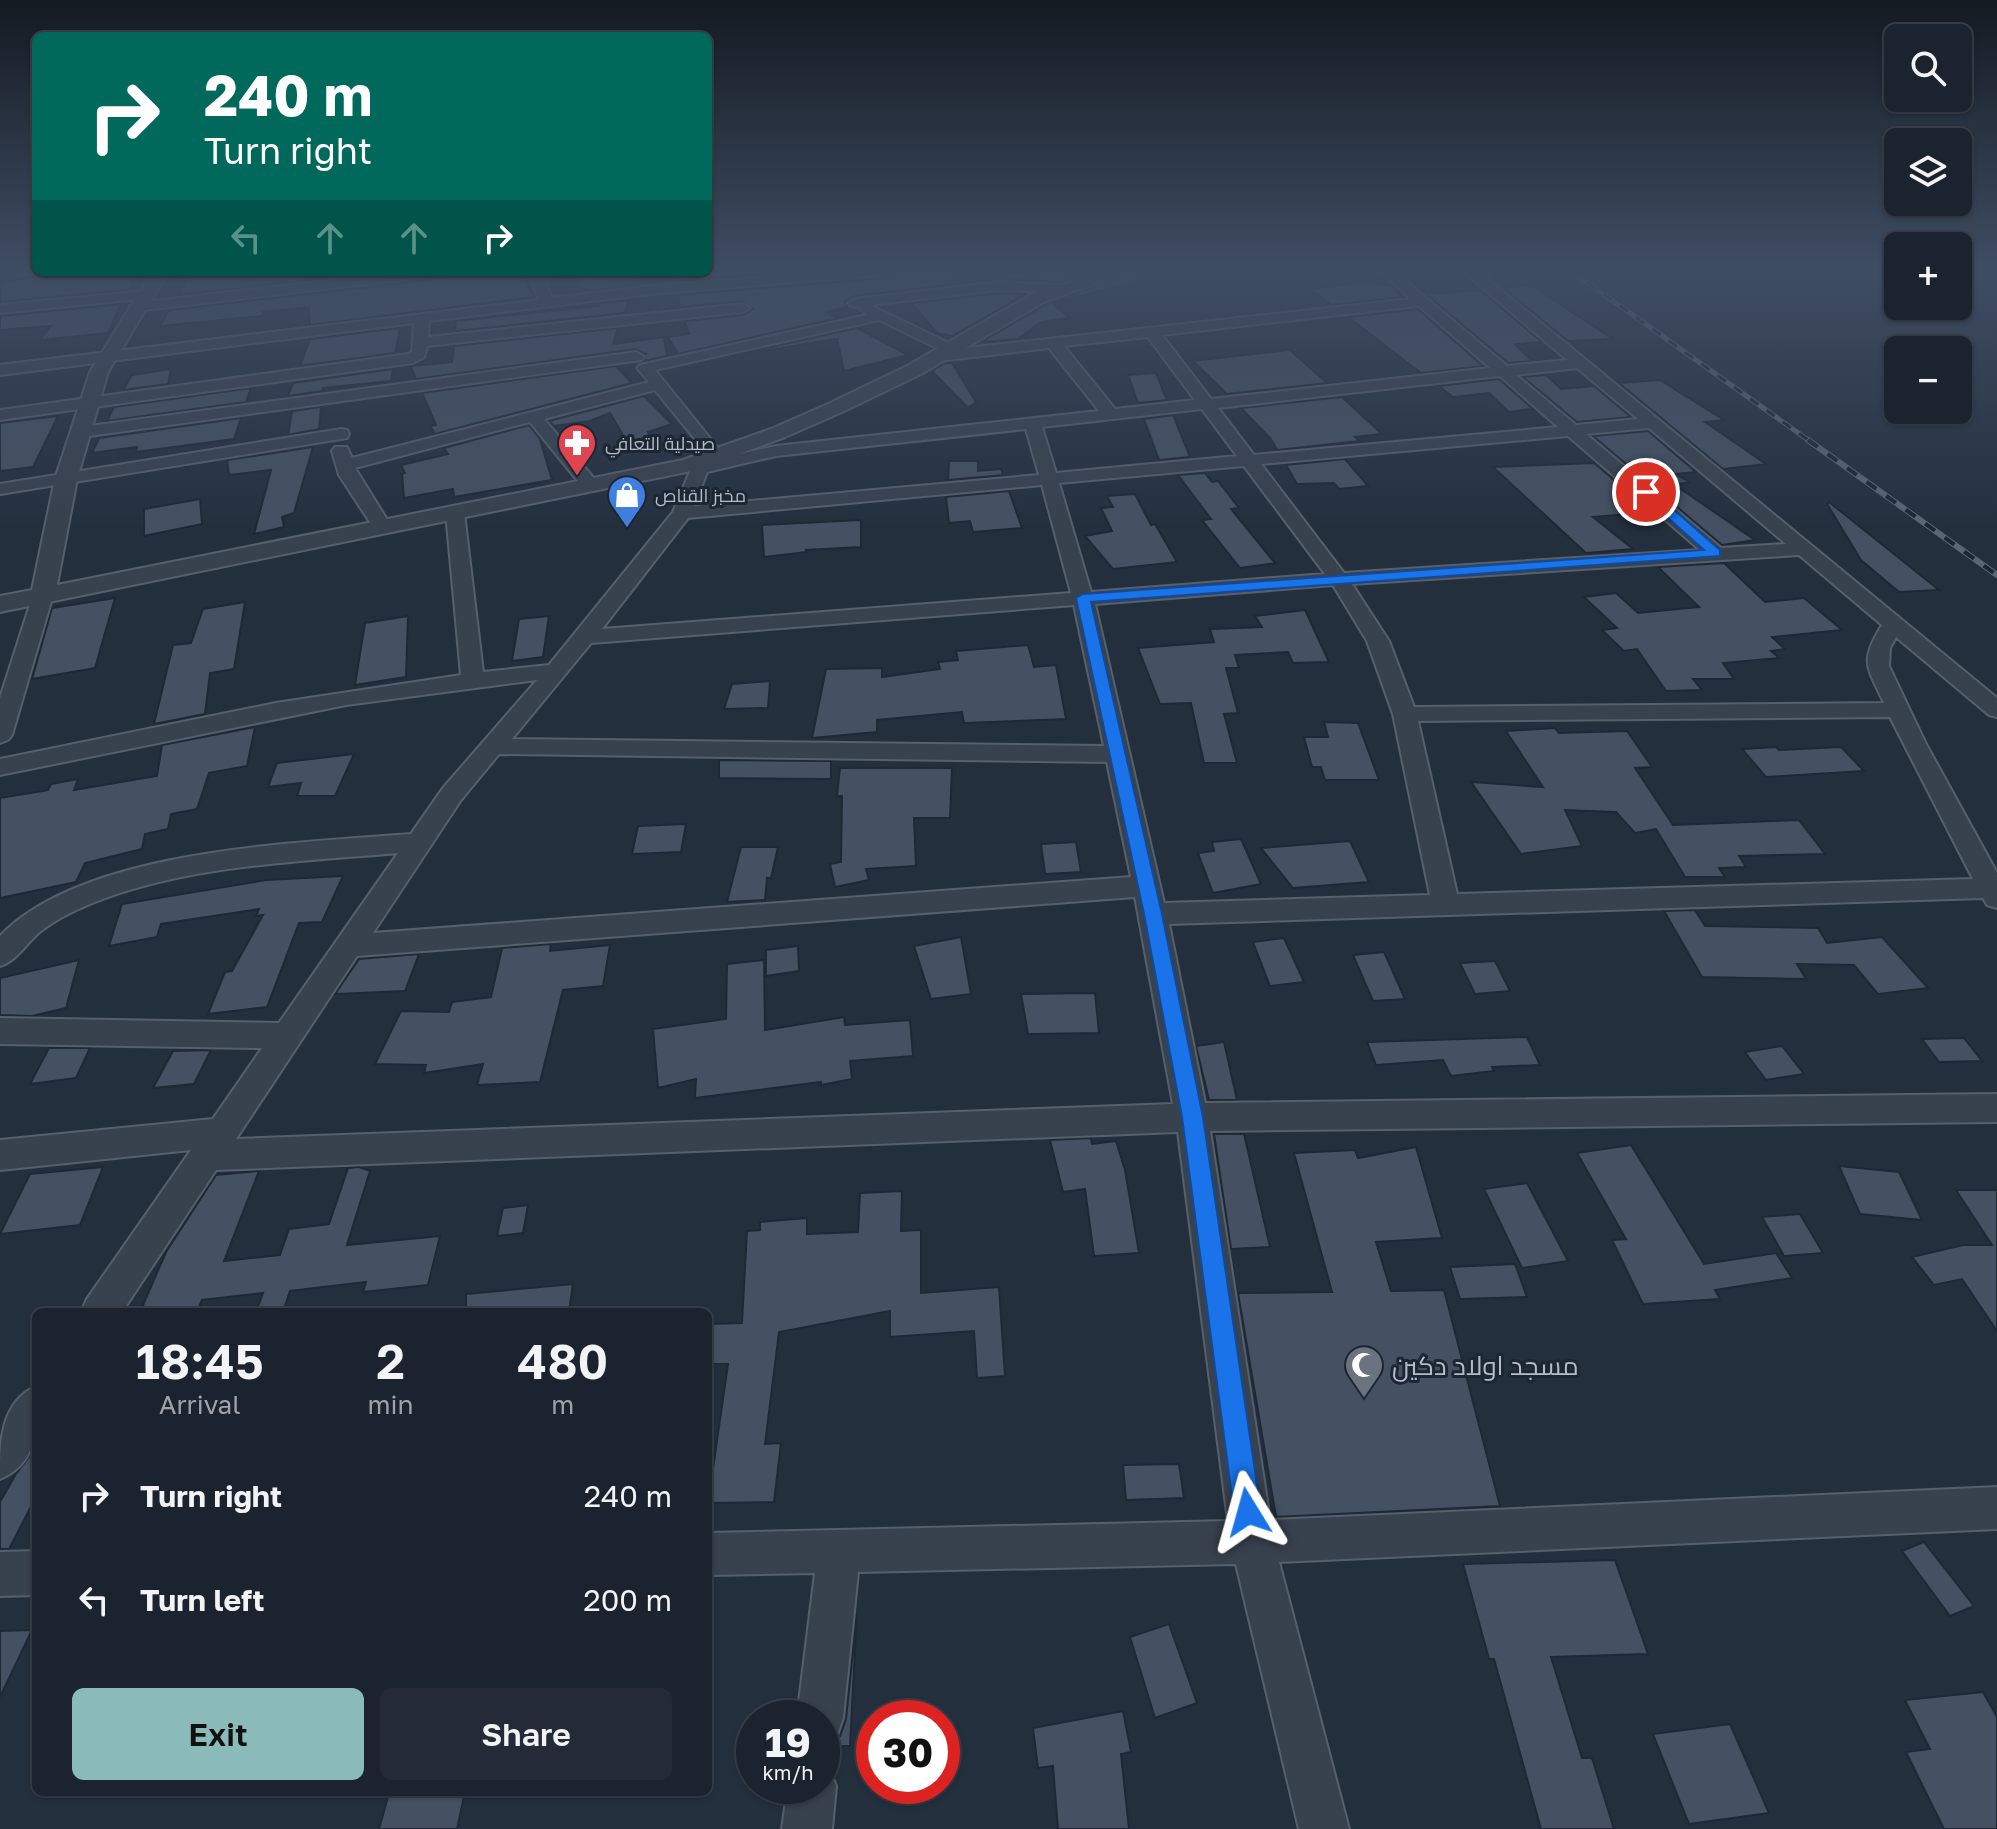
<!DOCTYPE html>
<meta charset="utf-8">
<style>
:root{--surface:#1b232e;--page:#242b36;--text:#f1f3f6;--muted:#a0a4aa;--line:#39404a;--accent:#8bbbb9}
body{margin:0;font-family:"Golos Text",Cairo,sans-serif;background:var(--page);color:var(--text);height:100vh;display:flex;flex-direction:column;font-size:30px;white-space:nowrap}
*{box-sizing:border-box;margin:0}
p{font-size:26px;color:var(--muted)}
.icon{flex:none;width:44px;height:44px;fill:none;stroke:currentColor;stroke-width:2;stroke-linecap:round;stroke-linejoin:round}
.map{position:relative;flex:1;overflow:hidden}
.details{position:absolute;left:32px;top:1308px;width:680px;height:488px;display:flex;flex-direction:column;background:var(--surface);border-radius:12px;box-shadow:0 2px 6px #0004,0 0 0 2px var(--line)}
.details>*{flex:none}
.hud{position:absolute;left:32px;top:32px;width:680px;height:244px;border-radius:12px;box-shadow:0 2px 6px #0004,0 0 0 2px var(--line);background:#00695c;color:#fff;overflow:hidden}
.tools{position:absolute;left:1884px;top:24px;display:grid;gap:16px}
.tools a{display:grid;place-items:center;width:88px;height:88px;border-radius:12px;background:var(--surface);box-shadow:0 2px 6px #0004,0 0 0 2px var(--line);font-size:40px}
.speed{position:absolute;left:736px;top:1700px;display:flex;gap:16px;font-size:40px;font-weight:700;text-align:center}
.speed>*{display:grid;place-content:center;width:104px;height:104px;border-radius:50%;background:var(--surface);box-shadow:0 2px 6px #0004,0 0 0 2px var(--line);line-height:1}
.speed small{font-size:20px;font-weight:400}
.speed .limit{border:12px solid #d22;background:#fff;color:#111}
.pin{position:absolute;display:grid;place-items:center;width:68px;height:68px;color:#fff;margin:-34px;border:4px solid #fff;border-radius:50%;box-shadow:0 2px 8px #0007}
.me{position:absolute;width:88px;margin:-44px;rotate:352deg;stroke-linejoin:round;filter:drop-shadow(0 0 6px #0008)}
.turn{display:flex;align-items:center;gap:28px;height:168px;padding:0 40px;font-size:36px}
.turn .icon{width:104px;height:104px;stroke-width:2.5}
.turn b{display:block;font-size:56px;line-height:68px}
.lanes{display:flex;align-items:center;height:76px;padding:0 40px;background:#0003;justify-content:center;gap:40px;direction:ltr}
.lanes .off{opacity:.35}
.eta{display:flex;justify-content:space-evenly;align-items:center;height:136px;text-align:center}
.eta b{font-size:48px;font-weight:600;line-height:56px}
.primary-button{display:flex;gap:16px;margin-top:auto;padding:16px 40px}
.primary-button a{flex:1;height:92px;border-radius:12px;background:var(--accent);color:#111;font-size:32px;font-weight:600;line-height:92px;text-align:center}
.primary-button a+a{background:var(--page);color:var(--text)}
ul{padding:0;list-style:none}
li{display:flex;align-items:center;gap:24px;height:104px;padding:0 40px}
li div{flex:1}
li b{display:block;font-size:30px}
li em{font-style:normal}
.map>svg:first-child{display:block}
.building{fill:#455162;stroke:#1f2835;stroke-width:2}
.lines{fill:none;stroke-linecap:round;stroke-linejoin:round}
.minor-casing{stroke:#565f6c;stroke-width:4}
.tertiary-casing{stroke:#565f6c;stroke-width:4}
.minor{fill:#38414e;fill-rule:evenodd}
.tertiary{fill:#38414e;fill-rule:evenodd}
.rail-far1-casing{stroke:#5a6575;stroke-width:5}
.rail-casing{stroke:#5a6575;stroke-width:6}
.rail-far1{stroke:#1d2633;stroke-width:3;stroke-dasharray:10;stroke-linecap:butt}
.rail{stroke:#1d2633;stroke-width:4;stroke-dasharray:12;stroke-linecap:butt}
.route{fill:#1a73e8;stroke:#114b97;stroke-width:2}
.labels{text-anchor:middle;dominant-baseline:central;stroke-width:6;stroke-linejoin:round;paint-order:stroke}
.far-poi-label{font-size:18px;fill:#b4bcc9;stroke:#1d2633;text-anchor:start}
.near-poi-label{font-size:26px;fill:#b4bcc9;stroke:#1d2633;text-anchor:start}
</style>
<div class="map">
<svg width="1997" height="1829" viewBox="0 0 1997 1829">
<rect width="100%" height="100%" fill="#242f3e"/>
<!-- building -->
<path class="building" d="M708 271H814L674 281 671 272Z
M894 271H954L955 280 946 282 1037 271H1098L1061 282 999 279 855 296 845 302 847 307 826 312 838 318 678 354 668 337 689 334 685 321 743 315 753 309 743 301 681 307 677 295 884 278Z
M1133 271H1143L1144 279 1053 303 1069 318 1041 322 1018 339 981 342 1045 305Z
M72 272H136L128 290 0 302V282Z
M191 272H376L178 295Z
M474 272H520L535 297 310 325 309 307 263 312 262 316 160 326 169 310 414 282Z
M573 272H639L634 285 587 291Z
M1372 281 1380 286 1391 285 1404 297 1331 305 1311 289Z
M1413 283 1431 294 1480 290 1542 342 1515 344 1532 361 1508 363Z
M1531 285 1573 313 1613 339 1568 341 1503 288Z
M999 293 1026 294 952 336 937 333 911 303Z
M629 300 624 313 455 331 456 321 599 306 597 303Z
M121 304 108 333 40 340 51 326 0 330V316Z
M1418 309 1483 366 1421 373 1348 317Z
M400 328 395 353 300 366 310 339Z
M618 328 613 344 664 337 667 356 644 361 646 354 636 349 416 379 411 366 452 362 454 346Z
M857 328 908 355 844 371 837 339 730 356Z
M1290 350 1327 383 1227 394 1193 361Z
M945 363H952L976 402 968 408 932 371Z
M616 366 632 383 435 434 430 426 436 425 422 393Z
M171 369 168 384 123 390 132 375Z
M393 369 391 381 323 388 322 391 288 396 293 383Z
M1156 373 1167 400 1138 403 1128 375Z
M1546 375 1561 389 1594 386 1631 417 1577 422 1523 377Z
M1499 379 1533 409 1509 412 1489 393 1453 397 1439 386Z
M1660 380 1724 420 1705 422 1766 464 1723 469 1619 383Z
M251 388 246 402 107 421 114 407Z
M644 396 672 424 648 432 649 437 627 442 610 413 590 421 554 426 549 421Z
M1342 397 1382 434 1355 437 1360 441 1277 450 1271 439 1241 408Z
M321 407 319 429 288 435 292 411Z
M1173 415 1190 457 1159 460 1144 419Z
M58 416 33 467 0 471V423Z
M241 418 234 439 136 452 137 447 92 453 99 438Z
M529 425 540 439 552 480 454 497 453 489 404 498 402 474 405 473 401 465 448 454 444 448Z
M1648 431 1696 472 1676 474 1689 482 1675 485 1755 540 1722 545 1593 436Z
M313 447 294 513 282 517 284 527 254 534 271 470 229 475 227 460Z
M1345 459 1368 486 1339 489 1334 483 1297 484 1286 465Z
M949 461H978V471L1001 469 1003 475 948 480Z
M1594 463 1652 512 1593 517 1633 549 1586 553 1493 467Z
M1205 473 1212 482 1218 481 1239 508 1231 509 1275 563 1240 568 1202 520 1211 519 1178 475Z
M1009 491 1022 528 973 532 970 521 949 523 946 497Z
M1135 494 1151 525 1155 524 1177 562 1113 569 1085 536 1112 531 1101 508 1113 507 1107 496Z
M200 499 202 524 144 536V509Z
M1829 502 1939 590 1899 592 1861 560 1827 504Z
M861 520V547L806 550 807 552 764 557 762 525Z
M1724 563 1765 602 1804 598 1842 630 1772 637 1785 649 1771 651 1779 658 1723 663 1734 679H1693L1702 690 1666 691 1637 649 1624 651 1602 630 1617 628 1584 597 1616 593 1638 613 1699 607 1658 567Z
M115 598 95 668 32 679 52 608Z
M245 602 234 669 210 673 205 714 154 724 173 645 191 643 203 609Z
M1305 610 1329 662 1293 663 1288 652 1235 655 1239 668H1226L1238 713 1224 714 1237 763H1204L1191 703 1160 704 1138 648 1214 642 1210 629 1262 627 1255 616Z
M408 616 406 677 355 685 365 623Z
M549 616 543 657 512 661 519 619Z
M1028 645 1034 667 1056 665 1066 719 964 723 962 712 877 720V732L812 738 826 669 882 668V677L940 669 938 662 958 660 956 651Z
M770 681 768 708 724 709 732 684Z
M1324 722 1358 723 1379 780H1325L1321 767H1312L1304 737H1328Z
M255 727 247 766 209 773 197 809 171 814 168 829 145 834 142 849 85 863 76 882 0 898V798L48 790 51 784 78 779 74 790 157 776 162 745Z
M1555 728 1559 733 1627 731 1652 767 1635 768 1673 825 1799 820 1825 854 1739 856 1746 867 1719 868 1725 877H1685L1656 829 1635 833 1616 812 1565 810 1582 846 1521 854 1471 782 1543 787 1506 731Z
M1776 747 1779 750 1841 747 1864 771 1766 777 1742 749Z
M354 754 335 796H297L301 783 268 787 277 763Z
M719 760 831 761V779L719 778Z
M840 768H952L950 818H914L916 866 866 869 869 880 835 887 830 864 841 862 842 796H837Z
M686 824 681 852 632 854 638 826Z
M1241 839 1261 884 1213 893 1198 853 1214 851 1212 842Z
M1350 841 1369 882 1293 888 1261 848Z
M1076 842 1081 872 1045 874 1041 844Z
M741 847H778L771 878H767L765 900 727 902Z
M343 876 322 922 299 923 267 1007 208 1014 225 972 232 971 263 915 256 916 259 909 161 924 157 937 109 946 122 904 266 880Z
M1695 910 1705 926 1818 928 1827 943 1882 937 1928 988 1878 994 1854 965 1797 964 1806 979 1702 977 1664 911Z
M961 937 971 994 931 999 914 946Z
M1284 938 1304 982 1270 986 1253 942Z
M551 944 550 951 610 945 603 986 563 990 540 1082 477 1085 483 1064 424 1073 426 1065 375 1064 401 1011 449 1012 452 1002 491 997 502 948Z
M798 946 799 971 766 976V950Z
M1384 952 1405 999 1373 1001 1353 955Z
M419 954 405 991 335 994 359 959Z
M79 960 66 1008 32 1016 0 1015V978Z
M764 960 765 1030 844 1017 845 1025 910 1020 913 1056 850 1061 852 1079 821 1085V1082L695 1098 696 1079 658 1088 653 1029 726 1019 727 964Z
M1495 961 1510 991 1475 994 1460 963Z
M1095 993 1099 1033 1028 1034 1021 994Z
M1527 1037 1540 1065 1492 1067 1494 1071 1451 1076 1443 1060 1376 1065 1367 1042Z
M1964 1038 1982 1061 1939 1062 1922 1039Z
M1224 1042 1237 1100H1209L1196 1046Z
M1782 1046 1804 1074 1766 1080 1745 1052Z
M49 1048H90L76 1078 30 1084Z
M211 1050 194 1084 153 1088 173 1051Z
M1214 1134H1244L1270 1247 1231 1249Z
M1091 1138 1092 1144 1116 1141 1125 1170 1139 1253 1094 1256 1085 1189 1063 1192 1050 1140Z
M1631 1145 1704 1264 1776 1253 1792 1278 1715 1290 1720 1299 1643 1304 1612 1240 1626 1239 1577 1153Z
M1416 1147 1442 1238 1376 1242 1391 1291 1444 1290 1500 1506 1276 1517 1238 1293 1332 1292 1294 1153 1355 1150 1358 1158Z
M1839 1166 1899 1172 1922 1220 1860 1214Z
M103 1167 80 1225 0 1234 30 1174Z
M359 1167 370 1171 347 1245 440 1236 428 1285 363 1292 366 1282 290 1291 283 1312H256L263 1293 202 1300 197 1312H140L166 1252 216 1175 259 1171 224 1261 280 1255 289 1229 329 1224 348 1168Z
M1527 1183 1568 1261 1522 1268 1484 1189Z
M1956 1190H1997V1331L1962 1279 1934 1285 1912 1257 1963 1245H1992Z
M902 1191 901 1231 921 1230V1293L999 1287 1005 1376 977 1378 974 1331 890 1337V1311L779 1332 765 1444 781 1443 774 1502 708 1503 728 1364H708V1324L742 1323 747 1231 760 1230V1222L807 1218V1234L858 1232 860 1193Z
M528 1205 523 1233 497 1236 503 1208Z
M1800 1214 1823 1253 1784 1256 1762 1217Z
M1515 1264 1527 1297 1460 1299 1450 1267Z
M573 1284 569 1312H466V1294Z
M36 1442V1497L9 1549H0V1502L16 1474 32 1453Z
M1179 1464 1184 1498 1126 1500 1123 1465Z
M1924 1542 1974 1606 1950 1616 1902 1551Z
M1615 1560 1648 1654 1551 1657 1582 1758H1592L1614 1829H1541L1494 1659H1489L1463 1564Z
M857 1613 850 1746H822L840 1736 846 1719Z
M1169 1624 1197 1703 1155 1718 1130 1637Z
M32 1630 0 1697V1631Z
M1983 1692 1997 1717V1829H1944L1906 1752 1930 1749 1905 1700Z
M1123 1711 1131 1752 1121 1754 1129 1829H1058L1053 1766 1038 1768 1033 1728Z
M1730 1724 1769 1813 1689 1824 1653 1734Z
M465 1792 457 1829H379L389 1793Z"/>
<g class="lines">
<defs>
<path id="minor" d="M0 271H36L42 272 0 279Z
M850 271H891L884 275 650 294 429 321 428 337 743 304 750 308 743 312 427 346 424 357 413 363 0 420V410L409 354 412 352 414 323 0 375V365L539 300 528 272H542L552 298 650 286Z
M1379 271H1394L1507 366 1567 360 1463 271H1478L1997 698V717L1989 715 1896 637 1890 648 1889 666 1926 744 1997 873V908L1987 905 1983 898 1169 924 1205 1103 1997 1094V1122L1210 1131 1270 1520 1997 1487V1529L1279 1562 1349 1829H1299L1236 1564 858 1572 843 1718 837 1735 822 1741V1718H797L815 1573 708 1575V1533L1228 1521 1178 1132 216 1170 122 1312H81L87 1299 191 1150 0 1170V1140L213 1119 262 1048 0 1044V1018L279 1023 398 853C296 862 185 865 90 904 73 911 55 920 41 931 27 942 17 961 0 966V936C84 849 296 843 411 834L443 788 537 680 346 705 0 775V759L276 703 461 675 446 513 455 507 464 513 483 672 549 665 673 512 696 457 702 456 710 460H712L655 390 544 419 597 482 600 486 597 490H585L530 422 355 468 391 526 382 532 375 530 339 475 332 451 335 447H347L352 458 649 382 637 368 640 365 867 315 858 307 850 306 848 303 855 299 999 282 1063 285 1070 289 1063 293 999 290 870 305 955 346 957 349 1411 299ZM1419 306 1490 368 1211 399 1162 335ZM879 320 943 351 931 356 939 361 1049 348 1099 411 776 446 725 457 655 370ZM1148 337 1195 400 1115 409 1064 346ZM1577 368 1638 419 1576 425 1516 375ZM1500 376 1558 427 1254 455 1218 408ZM1202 409 1237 456 1056 473 1042 427ZM1649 428 1786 544 1721 548 1586 434ZM1026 429 1039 475 694 506 707 472 776 456ZM1568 436 1700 550 1344 573 1261 464ZM1244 466 1325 574 1091 592 1059 483ZM1042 485 1071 593 602 629 688 518ZM1799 555 1882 625C1859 662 1867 666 1884 703L1414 707 1389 641 1352 584ZM1333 585 1367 641 1393 714 1430 895 1164 903 1095 604ZM1074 605 1104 746 512 739 591 643ZM1890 717 1973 879 1457 894 1418 721ZM499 754 1107 762 1131 877 373 933 461 800ZM1135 897 1173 1104 236 1139 357 956Z
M402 272H443L436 276 136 311 129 307 136 303Z
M144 291 151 295 149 298 0 313V305Z
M636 352 644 357 641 360 82 437 74 432 82 427Z
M341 429 347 430 349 434 347 438 0 494V484Z
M43 589 53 595 12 735 8 740 0 743V698L33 595Z
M36 1386C36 1423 41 1462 0 1479 0 1442 0 1403 36 1386Z
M36 1551V1595L0 1596V1552Z
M822 1766 829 1769 836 1786 832 1829H782L788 1786H822Z"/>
<path id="tertiary" d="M1107 271H1130L1044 302 921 374 842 412 785 437 696 470 0 612V596L32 590 55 479 90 372 152 272H168L108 372 77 479 57 585 683 460 771 429 828 404 907 366 1032 294Z"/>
</defs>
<!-- minor casing -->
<use href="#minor" class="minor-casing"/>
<!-- tertiary casing -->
<use href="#tertiary" class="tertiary-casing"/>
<!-- minor -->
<use href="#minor" class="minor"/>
<!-- tertiary -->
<use href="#tertiary" class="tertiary"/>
<defs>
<path id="rail-far1" d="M1571 271 1811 442"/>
<path id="rail" d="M1808 440 1997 575"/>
</defs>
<!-- rail-far1 casing -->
<use href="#rail-far1" class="rail-far1-casing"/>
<!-- rail casing -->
<use href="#rail" class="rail-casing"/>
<!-- rail-far1 -->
<use href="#rail-far1" class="rail-far1"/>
<!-- rail -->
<use href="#rail" class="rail"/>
</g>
<!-- sky -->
<linearGradient id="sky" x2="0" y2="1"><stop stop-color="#141a22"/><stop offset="0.51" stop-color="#3f4d63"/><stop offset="1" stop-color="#3f4d63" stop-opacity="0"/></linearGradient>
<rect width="1997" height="527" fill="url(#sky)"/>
<!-- route -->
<path class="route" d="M1641 489H1650L1720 550V556L1091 602 1162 914 1203 1117 1261 1512 1257 1521 1248 1525 1238 1521 1234 1512 1182 1117 1144 914 1076 598 1083 594 1704 550 1641 494Z"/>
<!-- icons -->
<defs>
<symbol id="pharmacy-pin" viewBox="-11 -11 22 30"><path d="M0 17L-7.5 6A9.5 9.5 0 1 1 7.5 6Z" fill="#e0444e" stroke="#1d2633"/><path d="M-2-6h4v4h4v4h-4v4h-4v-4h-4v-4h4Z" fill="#fff"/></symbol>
<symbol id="shop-pin" viewBox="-11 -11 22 30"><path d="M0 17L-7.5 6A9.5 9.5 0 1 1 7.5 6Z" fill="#3f7fe0" stroke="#1d2633"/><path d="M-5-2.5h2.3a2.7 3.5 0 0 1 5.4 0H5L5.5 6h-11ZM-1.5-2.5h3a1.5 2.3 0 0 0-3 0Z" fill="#fff"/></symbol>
<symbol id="mosque-pin" viewBox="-11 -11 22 30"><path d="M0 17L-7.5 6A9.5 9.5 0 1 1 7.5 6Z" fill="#6b7280" stroke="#1d2633"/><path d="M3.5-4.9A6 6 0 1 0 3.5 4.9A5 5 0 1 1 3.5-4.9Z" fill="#fff"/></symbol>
</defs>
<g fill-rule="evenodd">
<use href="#pharmacy-pin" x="555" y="421" width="44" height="60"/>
<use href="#shop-pin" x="605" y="473" width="44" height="60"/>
<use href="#mosque-pin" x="1342" y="1343" width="44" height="60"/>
</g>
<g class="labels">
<!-- far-poi labels -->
<g class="far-poi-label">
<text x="605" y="443">صيدلية التعافي</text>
<text x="655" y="495">مخبز القناص</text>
</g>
<!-- near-poi labels -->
<g class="near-poi-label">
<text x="1392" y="1365">مسجد اولاد دكين</text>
</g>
</g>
</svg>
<div class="tools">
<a><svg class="icon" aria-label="search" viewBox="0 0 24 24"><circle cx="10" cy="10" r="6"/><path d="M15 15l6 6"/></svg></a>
<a><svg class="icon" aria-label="layers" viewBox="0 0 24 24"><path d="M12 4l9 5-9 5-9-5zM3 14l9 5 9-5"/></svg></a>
<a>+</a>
<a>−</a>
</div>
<div class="speed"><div>19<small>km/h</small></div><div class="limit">30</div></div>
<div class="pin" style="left:1646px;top:492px;background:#d93025"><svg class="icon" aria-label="arrive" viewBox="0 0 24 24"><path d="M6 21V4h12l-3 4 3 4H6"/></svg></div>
<svg class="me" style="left:1248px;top:1512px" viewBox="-20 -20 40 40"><path d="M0-17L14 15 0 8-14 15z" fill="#1a73e8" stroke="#fff" stroke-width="4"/></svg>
<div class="hud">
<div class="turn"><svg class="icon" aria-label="right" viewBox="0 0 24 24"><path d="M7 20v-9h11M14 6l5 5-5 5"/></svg><div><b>240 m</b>Turn right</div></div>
<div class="lanes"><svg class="icon off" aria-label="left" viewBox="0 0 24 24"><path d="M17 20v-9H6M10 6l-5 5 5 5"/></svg><svg class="icon off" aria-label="ahead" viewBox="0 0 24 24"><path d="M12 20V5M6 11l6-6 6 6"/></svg><svg class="icon off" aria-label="ahead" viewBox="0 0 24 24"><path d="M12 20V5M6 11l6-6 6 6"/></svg><svg class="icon" aria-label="right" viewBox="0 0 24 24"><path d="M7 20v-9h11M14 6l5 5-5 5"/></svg></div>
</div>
<section class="details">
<div class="eta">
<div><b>18:45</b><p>Arrival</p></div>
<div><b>2</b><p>min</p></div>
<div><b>480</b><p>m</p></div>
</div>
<ul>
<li><svg class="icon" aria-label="right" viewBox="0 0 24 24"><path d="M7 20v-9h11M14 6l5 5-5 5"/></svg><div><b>Turn right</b></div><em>240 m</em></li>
<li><svg class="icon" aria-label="left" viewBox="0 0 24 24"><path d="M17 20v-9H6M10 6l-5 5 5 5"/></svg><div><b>Turn left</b></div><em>200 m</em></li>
</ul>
<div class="primary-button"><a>Exit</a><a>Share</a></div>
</section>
</div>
